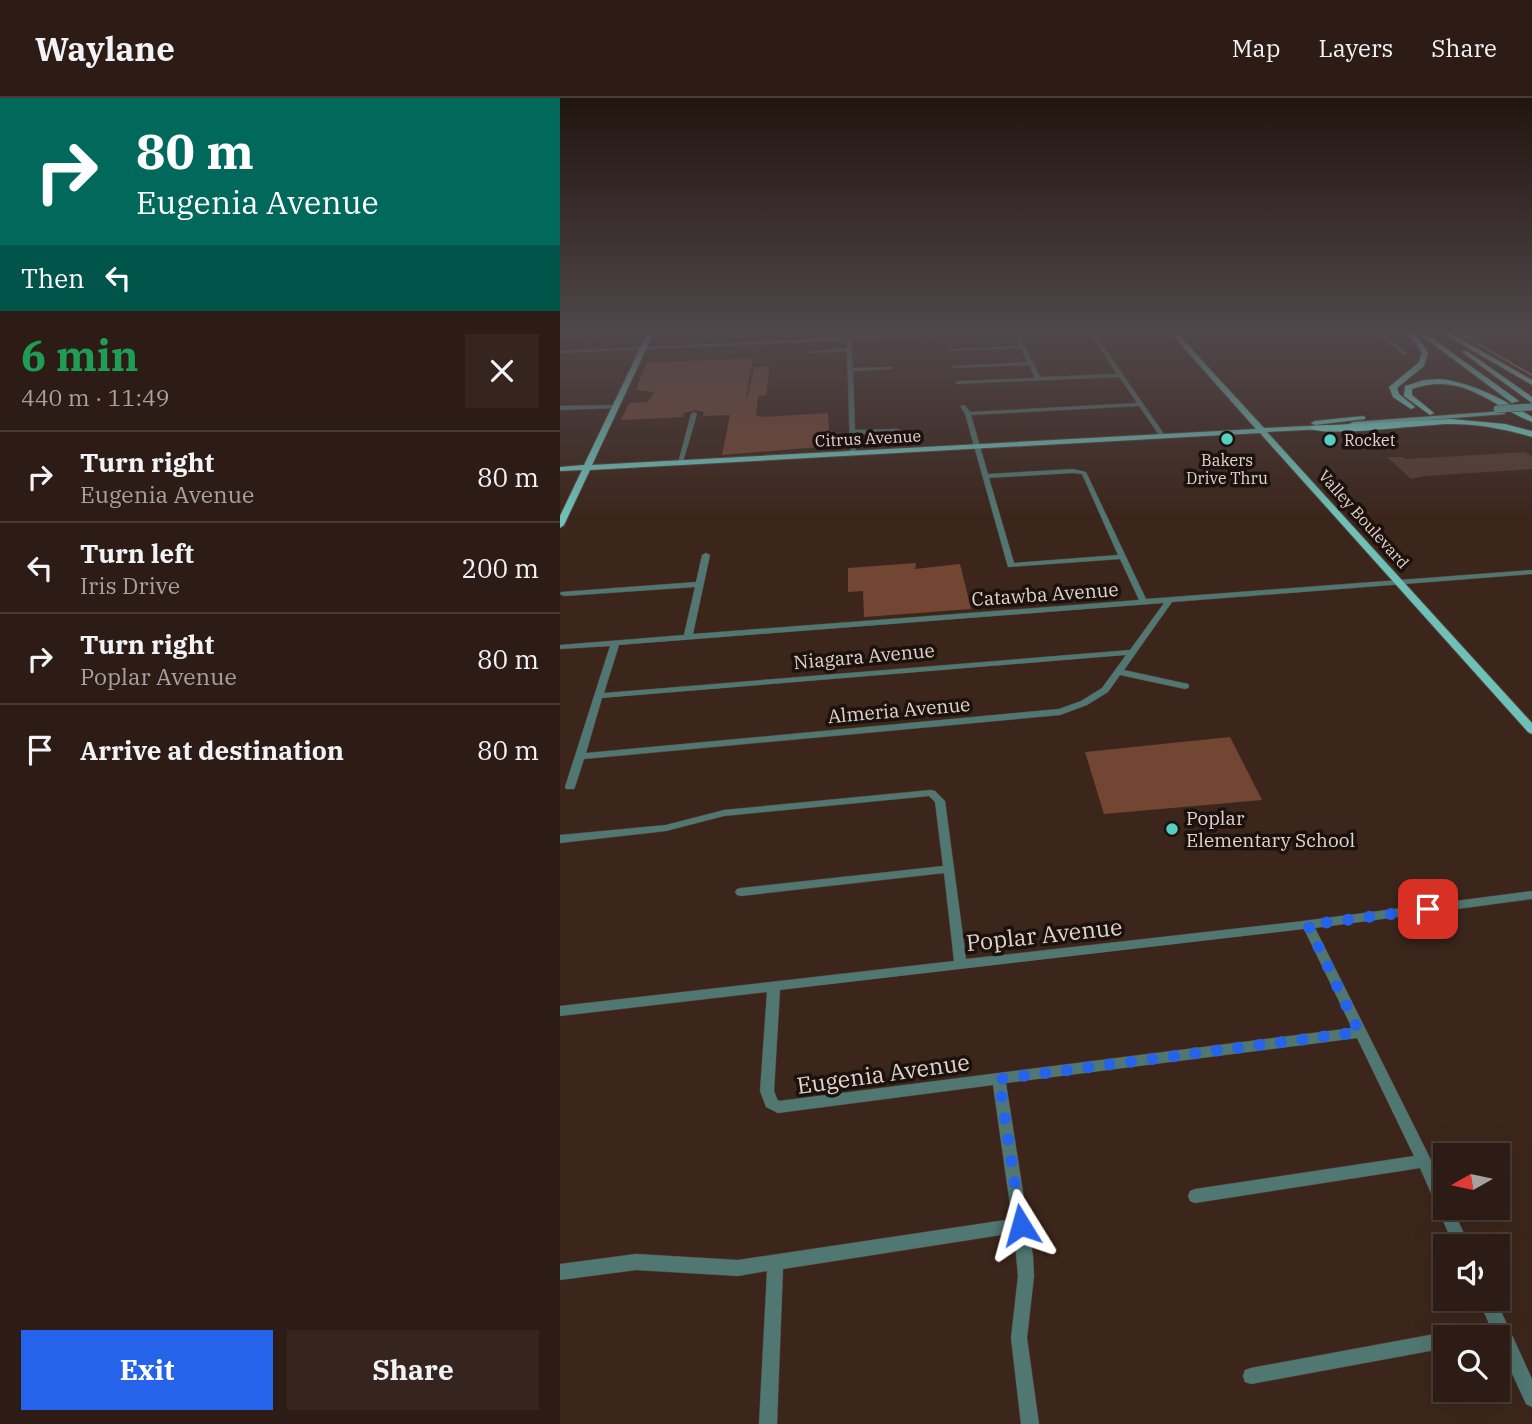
<!DOCTYPE html>
<meta charset="utf-8">
<style>
:root{--surface:#2d1c15;--page:#35251e;--text:#f1f3f6;--muted:#a7a1a0;--line:#483a34;--accent:#2563eb}
body{margin:0;font-family:"IBM Plex Serif",serif;background:var(--page);color:var(--text);height:100vh;display:flex;flex-direction:column;font-size:26px;white-space:nowrap}
*{box-sizing:border-box;margin:0}
p{font-size:23px;color:var(--muted)}
.icon{flex:none;width:38px;height:38px;fill:none;stroke:currentColor;stroke-width:2;stroke-linecap:round;stroke-linejoin:round}
.map{position:relative;flex:1;overflow:hidden}
.sheet{display:flex;flex-direction:column;background:var(--surface);width:560px}
.sheet>*{flex:none}
.hud{background:#00695c;color:#fff;overflow:hidden}
.needle{width:46px;rotate:261deg}
.fabs{position:absolute;left:873px;top:1045px;display:grid;gap:14px}
.fabs a{display:grid;place-items:center;width:77px;height:77px;border-radius:0px;background:var(--surface);box-shadow:0 7px 28px #0002,0 0 0 2px var(--line);font-size:35px}
.pin{position:absolute;display:grid;place-items:center;width:60px;height:60px;color:#fff;margin:-30px;border-radius:14px;box-shadow:0 4px 10px #0006}
.me{position:absolute;width:77px;margin:-38px;rotate:352deg;stroke-linejoin:round;filter:drop-shadow(0 0 5px #0008)}
.turn{display:flex;align-items:center;gap:24px;height:147px;padding:0 21px;font-size:32px}
.turn .icon{width:91px;height:91px;stroke-width:2.5}
.turn b{display:block;font-size:49px;line-height:60px}
.then{display:flex;align-items:center;height:66px;padding:0 21px;background:#0003;gap:14px;font-size:26px}
.round{display:grid;place-items:center;flex:none;width:74px;height:74px;border-radius:0px;background:var(--page)}
.summary{display:flex;align-items:center;justify-content:space-between;height:119px;padding:0 21px}
h1{font-size:42px;font-weight:800;line-height:52px;color:#1e9e55}
.action{display:flex;gap:14px;margin-top:auto;padding:14px 21px}
.action a{flex:1;height:80px;border-radius:0px;background:var(--accent);color:#fff;font-size:28px;font-weight:800;line-height:80px;text-align:center}
.action a+a{background:var(--page);color:var(--text)}
ul{padding:0;list-style:none}
li{display:flex;align-items:center;gap:21px;height:91px;padding:0 21px;border-top:2px solid var(--line)}
li div{flex:1}
li b{display:block;font-size:26px}
li em{font-style:normal}
header{display:flex;align-items:center;gap:42px;box-sizing:border-box;height:98px;padding:0 35px;background:var(--surface);border-bottom:2px solid var(--line)}
header strong{font-size:33px}
nav{display:flex;gap:38px;margin-inline-start:auto;font-size:24px}
main{display:flex;flex:1;min-height:0}
.map>svg:first-child{display:block}
.green{fill:#734634}
.building{fill:#543c32}
.lines{fill:none;stroke-linecap:round;stroke-linejoin:round}
.minor-casing{stroke:#564238;stroke-width:1}
.major-casing{stroke:#564238;stroke-width:2}
.highway-casing{stroke:#564238;stroke-width:2}
.minor{fill:#507772;fill-rule:evenodd}
.major{fill:#6ec1b8;fill-rule:evenodd}
.highway{fill:#79dfd3;fill-rule:evenodd}
.rail{stroke:#97857d;stroke-width:2}
.major-bridge-casing{stroke:#564238;stroke-width:8;stroke-linecap:butt}
.major-bridge{stroke:#6ec1b8;stroke-width:7}
.route{stroke:#2563eb;stroke-width:12;stroke-dasharray:0 21.6}
.poi-dot{fill:#57cec2;stroke:#1c120d;stroke-width:2.5}
.labels{text-anchor:middle;dominant-baseline:central;stroke-width:7;stroke-linejoin:round;paint-order:stroke}
.far-street-label{font-size:16px;fill:#e1d2cb;stroke:#1c120d}
.far-poi-label{font-size:16px;fill:#e1d2cb;stroke:#1c120d;text-anchor:start}
.street-label{font-size:19px;fill:#e1d2cb;stroke:#1c120d}
.poi-label{font-size:19px;fill:#e1d2cb;stroke:#1c120d;text-anchor:start}
.near-street-label{font-size:23px;fill:#e1d2cb;stroke:#1c120d}
</style>
<header>
<strong>Waylane</strong>
<nav><a>Map</a><a>Layers</a><a>Share</a></nav>
</header>
<main>
<section class="sheet">
<div class="hud">
<div class="turn"><svg class="icon" aria-label="right" viewBox="0 0 24 24"><path d="M7 20v-9h11M14 6l5 5-5 5"/></svg><div><b>80 m</b>Eugenia Avenue</div></div>
<div class="then">Then<svg class="icon" aria-label="left" viewBox="0 0 24 24"><path d="M17 20v-9H6M10 6l-5 5 5 5"/></svg></div>
</div>
<div class="summary"><div><h1>6 min</h1><p>440 m · 11:49</p></div><a class="round"><svg class="icon" aria-label="close" viewBox="0 0 24 24"><path d="M6 6l12 12M18 6L6 18"/></svg></a></div>
<ul>
<li><svg class="icon" aria-label="right" viewBox="0 0 24 24"><path d="M7 20v-9h11M14 6l5 5-5 5"/></svg><div><b>Turn right</b><p>Eugenia Avenue</p></div><em>80 m</em></li>
<li><svg class="icon" aria-label="left" viewBox="0 0 24 24"><path d="M17 20v-9H6M10 6l-5 5 5 5"/></svg><div><b>Turn left</b><p>Iris Drive</p></div><em>200 m</em></li>
<li><svg class="icon" aria-label="right" viewBox="0 0 24 24"><path d="M7 20v-9h11M14 6l5 5-5 5"/></svg><div><b>Turn right</b><p>Poplar Avenue</p></div><em>80 m</em></li>
<li><svg class="icon" aria-label="arrive" viewBox="0 0 24 24"><path d="M6 21V4h12l-3 4 3 4H6"/></svg><div><b>Arrive at destination</b></div><em>80 m</em></li>
</ul>
<div class="action"><a>Exit</a><a>Share</a></div>
</section>
<div class="map">
<svg width="972" height="1326" viewBox="0 0 972 1326">
<rect width="100%" height="100%" fill="#3c261c"/>
<!-- green -->
<path class="green" d="M193 260 186 299 188 298 194 269 210 268 206 297 198 298 196 317 204 319 268 315 269 333 284 336V347L162 357 170 317 143 318 144 314 135 312 124 315 123 319 61 322 69 305 88 304 94 294 76 292 86 265Z
M356 465 355 471 400 466 411 511 304 519 303 493 288 494V470Z
M670 639 702 702 544 716 525 654Z"/>
<!-- building -->
<path class="building" d="M965 354 972 359V371L865 378 851 381 827 359H842L847 361Z"/>
<g class="lines">
<defs>
<path id="minor" d="M450 232H483L458 234 480 279 557 276 528 232H532L604 336 599 337 579 308 411 317 428 376 513 371 526 374 586 501 972 472V476L612 504 564 572 628 586 629 588 628 590 625 591 560 577 548 594 527 607 500 617 24 661 15 689 14 691H6L5 689 50 548 0 551V547L124 537 135 489 4 498 0 496 1 494 136 484 142 457 146 455 150 457 133 536 579 502 560 461 448 469 405 316 400 308 405 307 410 314 577 305 559 279 396 286 395 285 398 283 475 280 469 267 394 270 392 269 394 268 467 264 461 250 390 253 388 252 390 251 460 248 454 235 291 242 293 270 331 269 333 270 331 271 293 273 295 332 338 331 341 333 338 335 295 336 296 354 293 356 290 354 287 253 247 255 245 254 287 250V242L0 255V253ZM513 375 522 376 558 457 454 465 429 380ZM604 505 570 552 44 595 59 547ZM566 557 542 590 521 603 499 611 26 655 42 600Z
M814 232H819L847 255V257H843Z
M93 234 91 236 0 240V238Z
M59 307 60 308 57 310 0 312V308Z
M134 314 137 316 123 364 118 365 131 316Z
M371 692 375 693 385 703 406 861 735 824 972 793V801L755 830 869 1058 886 1094V1110H892L910 1148H894L860 1070 635 1105 630 1103 628 1098 630 1093 635 1091 854 1058 797 940 446 985 473 1158 474 1178 467 1240 479 1326H461L451 1240 458 1178 454 1135 223 1171 217 1326H199L207 1173 178 1178 76 1172 0 1182V1166L76 1156 178 1162 452 1121 433 987 218 1015 206 1009 200 993 207 894 0 918V908L394 863 384 775 181 798 177 797 175 794 177 791 181 790 383 768 375 704 369 698 164 718 106 733 0 745V737L106 727 164 712ZM744 831 792 930 219 1003 217 1001 214 993 220 892Z
M918 1200H935L972 1281V1309L966 1306 938 1245V1239H894L896 1233 929 1226Z
M886 1234 892 1236 893 1239H886V1250L691 1286 685 1284 683 1278 685 1272 691 1270Z"/>
<path id="major" d="M89 232H95L32 367 696 331 608 232H614L704 330 768 327 769 329 765 331 707 334 972 625V636L968 634 700 335 30 372 4 427 0 430V418L22 372 0 373V369L24 367Z
M943 313 945 314V316L793 328 789 326 793 324Z
M803 318 805 319V321L755 327 751 325 755 323Z"/>
<path id="highway" d="M842 232C855 232 862 244 868 255L864 268 837 290 839 296 855 309 851 311 833 299 829 289 858 265 862 255 855 244Z
M854 232H861L959 303 952 305Z
M877 232H885L972 282V287Z
M903 253H907L972 299V305L903 255Z
M880 281C914 285 942 301 972 319V324C930 307 902 273 852 291V297L874 315 870 317 844 298 845 288 864 282Z
M891 321 945 326 972 333V339C945 331 919 326 891 326 864 326 766 340 749 330L753 328Z"/>
</defs>
<!-- minor casing -->
<use href="#minor" class="minor-casing"/>
<!-- major casing -->
<use href="#major" class="major-casing"/>
<!-- highway casing -->
<use href="#highway" class="highway-casing"/>
<!-- minor -->
<use href="#minor" class="minor"/>
<!-- major -->
<use href="#major" class="major"/>
<!-- highway -->
<use href="#highway" class="highway"/>
<!-- rail -->
<path class="rail" d="M894 232 972 277"/>
<defs>
<path id="major-bridge" d="M937 311 972 309"/>
</defs>
<!-- major-bridge casing -->
<use href="#major-bridge" class="major-bridge-casing"/>
<!-- major-bridge -->
<use href="#major-bridge" class="major-bridge"/>
</g>
<!-- sky -->
<linearGradient id="sky" x2="0" y2="1"><stop stop-color="#21150f"/><stop offset="0.56" stop-color="#50474b"/><stop offset="1" stop-color="#50474b" stop-opacity="0"/></linearGradient>
<rect width="972" height="418" fill="url(#sky)"/>
<g class="lines">
<!-- route -->
<path class="route" d="M461 1127 439 981 799 934 748 827 868 811"/>
</g>
<!-- markers -->
<g class="poi-dot">
<circle cx="667" cy="341" r="7"/>
<circle cx="770" cy="342" r="7"/>
<circle cx="612" cy="731" r="7"/>
</g>
<g class="labels">
<!-- far-street labels -->
<g class="far-street-label">
<text transform="translate(308 340) rotate(-3)">Citrus Avenue</text>
<text transform="translate(804 421) rotate(48)">Valley Boulevard</text>
</g>
<!-- far-poi labels -->
<g class="far-poi-label">
<text x="784" y="342">Rocket</text>
<text x="667" y="362" text-anchor="middle">Bakers<tspan x="667" dy="18">Drive Thru</tspan></text>
</g>
<!-- street labels -->
<g class="street-label">
<text transform="translate(485 496) rotate(-4)">Catawba Avenue</text>
<text transform="translate(304 558) rotate(-5)">Niagara Avenue</text>
<text transform="translate(339 612) rotate(-5)">Almeria Avenue</text>
</g>
<!-- poi labels -->
<g class="poi-label">
<text x="626" y="720">Poplar<tspan x="626" dy="22">Elementary School</tspan></text>
</g>
<!-- near-street labels -->
<g class="near-street-label">
<text transform="translate(484 836) rotate(-6)">Poplar Avenue</text>
<text transform="translate(323 975) rotate(-8)">Eugenia Avenue</text>
</g>
</g>
</svg>
<div class="fabs">
<a><svg class="needle" viewBox="-14 -14 28 28"><path d="M0-13l5 13h-10z" fill="#e53935"/><path d="M0 13l5-13h-10z" fill="#a7a1a0"/></svg></a>
<a><svg class="icon" aria-label="sound" viewBox="0 0 24 24"><path d="M4 9h4l5-4v14l-5-4H4zM17 9q2 3 0 6"/></svg></a>
<a><svg class="icon" aria-label="search" viewBox="0 0 24 24"><circle cx="10" cy="10" r="6"/><path d="M15 15l6 6"/></svg></a>
</div>
<div class="pin" style="left:868px;top:811px;background:#d93025"><svg class="icon" aria-label="arrive" viewBox="0 0 24 24"><path d="M6 21V4h12l-3 4 3 4H6"/></svg></div>
<svg class="me" style="left:461px;top:1127px" viewBox="-20 -20 40 40"><path d="M0-17L14 15 0 8-14 15z" fill="#2563eb" stroke="#fff" stroke-width="4"/></svg>
</div>
</main>
